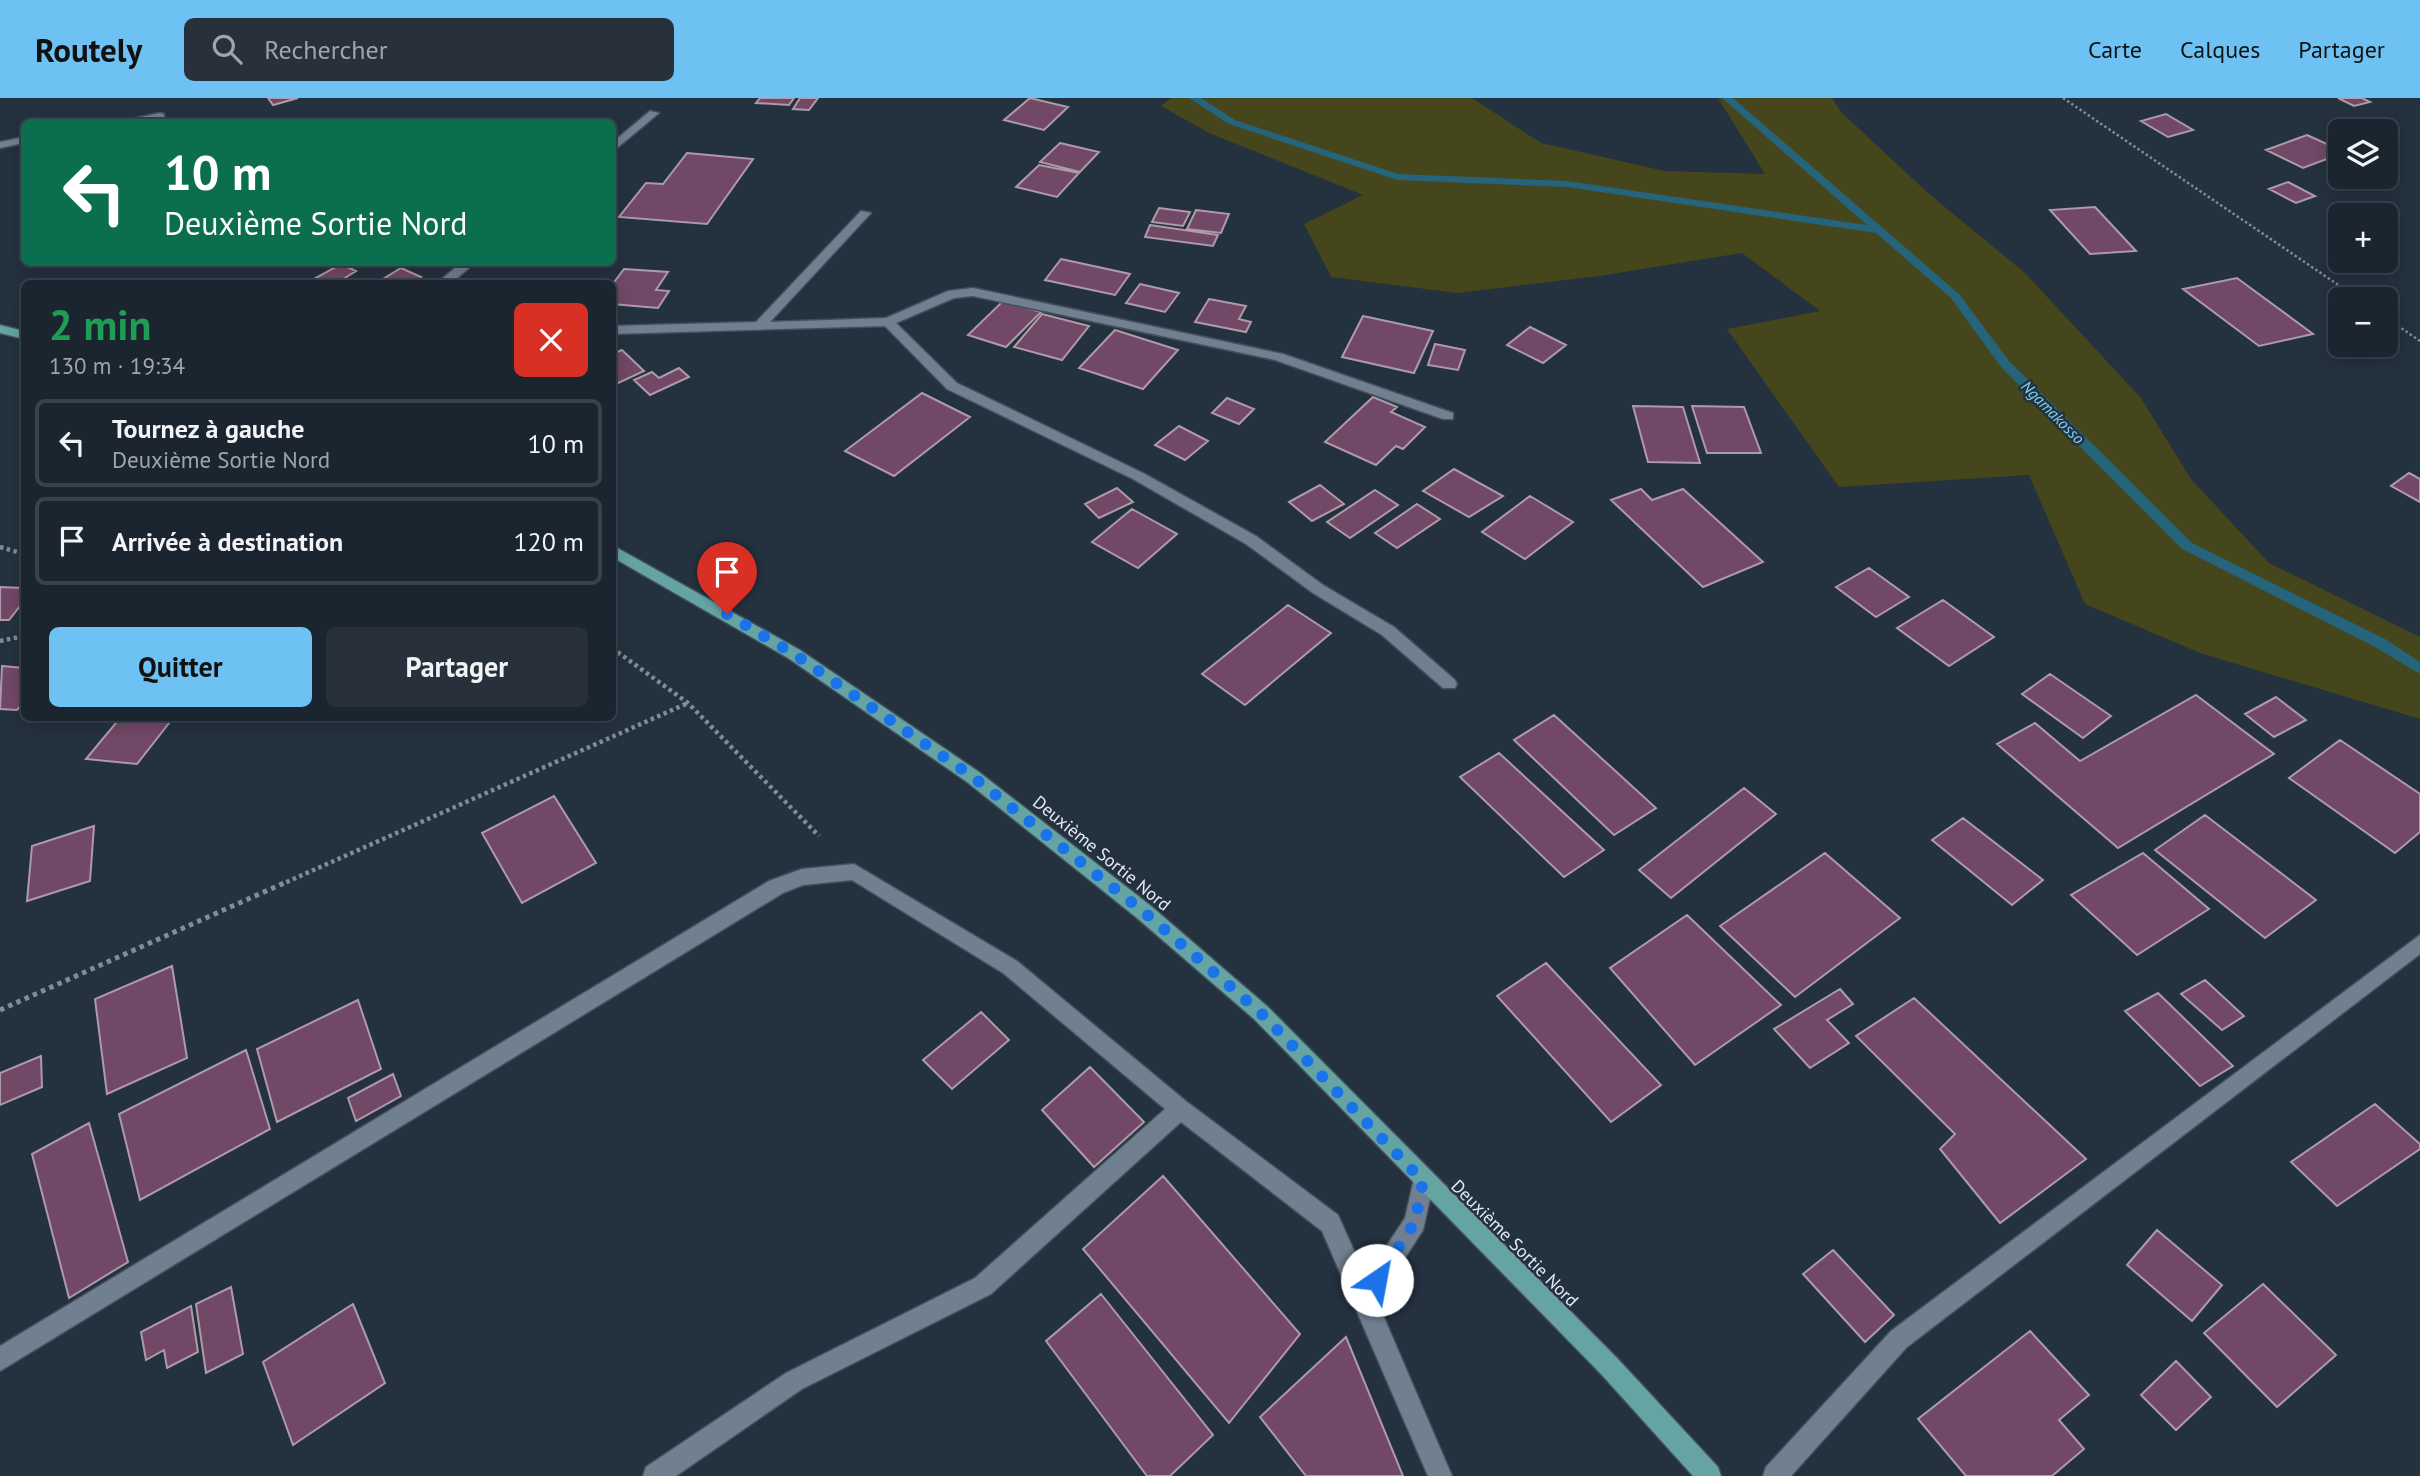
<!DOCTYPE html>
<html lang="fr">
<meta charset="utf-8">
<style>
:root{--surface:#1b252f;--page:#28313b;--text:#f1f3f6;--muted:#a0a5aa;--line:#39424b;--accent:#6ec2f3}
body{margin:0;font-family:"PT Sans",sans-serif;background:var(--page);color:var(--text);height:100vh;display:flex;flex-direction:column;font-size:26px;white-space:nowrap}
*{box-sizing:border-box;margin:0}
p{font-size:23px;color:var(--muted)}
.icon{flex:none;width:38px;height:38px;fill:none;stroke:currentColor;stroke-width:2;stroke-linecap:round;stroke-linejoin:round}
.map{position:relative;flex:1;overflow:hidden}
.panel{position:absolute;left:21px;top:182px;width:595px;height:441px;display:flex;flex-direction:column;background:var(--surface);border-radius:10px;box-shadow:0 4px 18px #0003,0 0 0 2px var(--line)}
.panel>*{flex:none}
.top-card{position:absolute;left:21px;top:21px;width:595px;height:147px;border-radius:10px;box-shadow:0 4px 18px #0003,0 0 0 2px var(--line);background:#0b6e4f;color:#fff;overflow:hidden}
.controls{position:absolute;left:2328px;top:21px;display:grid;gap:14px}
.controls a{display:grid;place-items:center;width:70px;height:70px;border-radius:10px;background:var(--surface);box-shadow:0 4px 18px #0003,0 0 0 2px var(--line);font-size:35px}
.pin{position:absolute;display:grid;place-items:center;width:60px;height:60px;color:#fff;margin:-72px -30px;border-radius:50% 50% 50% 0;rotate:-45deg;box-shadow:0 0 7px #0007}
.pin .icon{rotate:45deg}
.me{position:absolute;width:77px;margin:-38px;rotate:33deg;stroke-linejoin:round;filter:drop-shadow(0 0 5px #0008)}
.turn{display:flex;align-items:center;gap:24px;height:147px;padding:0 28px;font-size:32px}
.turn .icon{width:91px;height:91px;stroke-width:2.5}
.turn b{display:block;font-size:49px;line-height:60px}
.round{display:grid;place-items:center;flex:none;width:74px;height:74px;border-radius:10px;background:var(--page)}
.headline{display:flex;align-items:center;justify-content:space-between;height:119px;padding:0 28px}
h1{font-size:42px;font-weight:600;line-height:52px;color:#1e9e55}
.button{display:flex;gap:14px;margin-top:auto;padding:14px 28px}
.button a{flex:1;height:80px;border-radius:10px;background:var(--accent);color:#111;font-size:28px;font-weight:600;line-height:80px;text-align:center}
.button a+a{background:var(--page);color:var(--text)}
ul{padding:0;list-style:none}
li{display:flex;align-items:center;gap:21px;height:88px;margin:0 14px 10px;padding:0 14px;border:4px solid var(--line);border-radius:10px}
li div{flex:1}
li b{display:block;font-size:26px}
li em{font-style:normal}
header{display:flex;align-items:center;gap:42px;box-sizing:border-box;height:98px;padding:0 35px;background:var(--accent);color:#111}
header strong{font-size:33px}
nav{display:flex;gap:38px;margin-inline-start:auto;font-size:24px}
.search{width:490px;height:63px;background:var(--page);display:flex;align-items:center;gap:18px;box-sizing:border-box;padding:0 24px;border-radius:10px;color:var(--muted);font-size:26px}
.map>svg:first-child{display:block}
.green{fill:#45461c}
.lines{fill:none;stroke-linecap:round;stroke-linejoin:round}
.stream{fill:#26647b;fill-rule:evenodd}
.building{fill:#724867;stroke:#ae9aa8;stroke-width:2}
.street-casing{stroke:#444f5b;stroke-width:3}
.primary-casing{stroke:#444f5b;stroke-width:3}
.path-far2{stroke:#818c98;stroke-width:2.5;stroke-dasharray:2.5 2.5;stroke-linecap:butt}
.path-far1{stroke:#818c98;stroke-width:4.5;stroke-dasharray:3.5 3.5;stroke-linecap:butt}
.path{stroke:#818c98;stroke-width:5;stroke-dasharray:4.5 4.5;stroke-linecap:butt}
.street{fill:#718090;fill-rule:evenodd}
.primary{fill:#66a3a3;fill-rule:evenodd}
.route{stroke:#1a73e8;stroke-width:12;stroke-dasharray:0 21.6}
.labels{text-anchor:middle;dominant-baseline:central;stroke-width:5;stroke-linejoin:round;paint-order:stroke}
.far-water-label{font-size:16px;font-style:italic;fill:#78d6fa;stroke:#24313f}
.street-label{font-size:18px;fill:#e2eaf3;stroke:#24313f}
</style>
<header>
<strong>Routely</strong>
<div class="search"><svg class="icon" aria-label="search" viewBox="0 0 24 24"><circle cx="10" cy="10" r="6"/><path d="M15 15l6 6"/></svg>Rechercher</div>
<nav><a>Carte</a><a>Calques</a><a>Partager</a></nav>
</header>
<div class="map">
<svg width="2420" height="1378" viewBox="0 0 2420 1378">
<rect width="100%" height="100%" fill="#24313f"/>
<!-- green -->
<path class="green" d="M1171 0H1472L1541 45 1665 73 1765 76 1718 0H1832L1842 15 1928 95 2025 175 2141 300 2191 381 2269 465 2420 539V621L2200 555 2085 506 2029 377 1839 389 1727 231 1820 213 1742 155 1599 178 1457 195 1331 179 1304 126 1363 97 1209 35 1161 8Z"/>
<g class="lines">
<!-- stream -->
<path class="stream" d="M1189 0H1201L1235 22 1398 76 1567 83 1867 127 1722 0H1733L1959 196 2009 263 2192 445 2385 541 2420 564V576L2375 549 2182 451 2001 269 1951 200 1876 135 1567 89 1397 82 1229 26Z"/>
</g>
<!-- building -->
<path class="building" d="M268 0H298L273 7Z
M760 0H794L789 7 756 5Z
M800 0H818L809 12 793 11Z
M1030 0 1068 9 1044 32 1004 22Z
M2338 0H2362L2370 4 2354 8Z
M2166 16 2193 32 2168 39 2141 23Z
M2307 37 2340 52V56L2303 70 2266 52Z
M1060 45 1099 54 1080 74 1040 64Z
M687 55 753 61 707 126 619 119 646 85 663 86Z
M1039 67 1079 75 1057 99 1016 89Z
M2288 84 2315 98 2296 105 2269 91Z
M2095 109 2136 153 2090 156 2050 112Z
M1159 110 1190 114 1183 128 1152 124Z
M1196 112 1229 116 1221 135 1187 131Z
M1150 127 1218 137 1213 148 1145 139Z
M1061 161 1130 176 1115 197 1045 182Z
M341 166 356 173 335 186H319L312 182Z
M401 170 421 179 410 186H375Z
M624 171 668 174 656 192 669 193 658 210 612 206V187Z
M2237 180 2313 236 2259 248 2183 191Z
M1140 186 1179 195 1165 214 1126 205Z
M1209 201 1246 208 1239 221 1251 224 1246 234 1195 224Z
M1003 203 1041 214 1006 249 968 237Z
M1042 216 1089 228 1062 262 1014 249Z
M1363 218 1433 233 1414 275 1342 259Z
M1530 229 1566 247 1543 265 1507 247Z
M1115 232 1178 252 1143 291 1079 270Z
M1435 246 1465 252 1458 272 1428 267Z
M622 252 644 273 614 287 612 256Z
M679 270 689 279 650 297 634 282 652 274 659 280Z
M922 295 970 319 894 378 845 353Z
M1373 299 1397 309 1391 314 1425 329 1403 351 1396 348 1376 367 1325 344Z
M1227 300 1254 311 1239 326 1212 315Z
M1633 308 1683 309 1700 365 1648 364Z
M1692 308 1744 309 1761 355H1707Z
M1179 328 1208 343 1185 362 1155 347Z
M1454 371 1503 398 1469 419 1423 393Z
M2409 375 2420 381V404L2391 388Z
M1320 387 1344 406 1312 423 1289 404Z
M1117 390 1133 404 1099 420 1085 406Z
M1641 391 1652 402 1683 391 1763 464 1703 489 1611 402Z
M1375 392 1398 407 1350 440 1327 424Z
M1530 398 1573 424 1525 461 1482 434Z
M1417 406 1440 421 1397 450 1375 435Z
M1132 411 1177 436 1138 470 1092 444Z
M1869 470 1909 499 1876 519 1836 489Z
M0 489 24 490V503L9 522H0Z
M1943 502 1994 539 1949 568 1897 530Z
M1288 507 1331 535 1245 607 1202 576Z
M2 568 24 570V603L17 612 0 611Z
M2050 576 2111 618 2083 640 2022 596Z
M2196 597 2274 656 2118 750 1997 646 2035 625 2080 663Z
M2276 599 2306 622 2274 639 2245 616Z
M1554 617 1656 710 1614 737 1514 642Z
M120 620H173L137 666 86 661Z
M2340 642 2420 696V734L2395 755 2289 680Z
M1499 655 1604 752 1564 779 1460 679Z
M1744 690 1776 716 1671 800 1639 772Z
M554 698 596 765 522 805 482 735Z
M2205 717 2316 802 2265 840 2155 752Z
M1963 720 2043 782 2012 807 1932 742Z
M94 728 90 783 27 803 32 748Z
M1825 755 1900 820 1795 899 1720 828Z
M2143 755 2209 811 2137 857 2071 797Z
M1687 817 1781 907 1695 967 1610 870Z
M1546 865 1661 987 1611 1024 1497 898Z
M172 868 187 960 107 996 95 901Z
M2205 882 2244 918 2222 932 2181 896Z
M1840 891 1853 906 1827 922 1849 945 1810 970 1774 931Z
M2158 895 2233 968 2200 988 2125 913Z
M1914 900 2086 1061 2000 1125 1940 1051 1955 1036 1856 938Z
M358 902 381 971 277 1024 257 951Z
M981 914 1009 942 952 991 923 962Z
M246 952 270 1031 140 1102 119 1016Z
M41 958 42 989 0 1007V975Z
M1090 969 1144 1024 1094 1069 1042 1012Z
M393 976 401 998 356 1023 348 1000Z
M2375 1006 2420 1046V1051L2337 1108 2291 1064Z
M89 1025 128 1164 69 1200 32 1056Z
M1163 1078 1300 1236 1229 1325 1083 1151Z
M2157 1132 2222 1187 2192 1223 2127 1167Z
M1833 1152 1894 1217 1865 1244 1803 1176Z
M2263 1186 2336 1257 2277 1309 2204 1235Z
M231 1189 243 1256 206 1275 196 1206Z
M1101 1196 1213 1337 1170 1378H1147L1046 1243Z
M353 1206 385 1285 293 1347 263 1264Z
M191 1208 198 1254 167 1270 164 1252 146 1262 141 1234Z
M2030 1233 2089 1297 2059 1322 2084 1351 2052 1378H1966L1918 1321Z
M1346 1239 1403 1378H1306L1260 1319Z
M2176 1263 2211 1299 2176 1332 2141 1297Z"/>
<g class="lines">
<defs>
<path id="street" d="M650 13 659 15 612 54V45Z
M160 15 164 16V20L139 24H117Z
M24 39V45L0 50V44Z
M861 113 871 115 770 224 886 220 948 193 973 190 1283 256 1453 315V321H1443L1275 262 973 198 954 200 896 225 957 285 1143 375 1256 438 1323 487 1394 529 1455 582 1457 586 1455 590H1443L1382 537 1313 495 1246 446 1133 381 947 291 885 228 612 236V228L756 224Z
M462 164H476L450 186H436Z
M854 766 1017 863 1187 1004 1338 1117 1366 1179 1405 1120 1415 1076 1423 1072 1431 1076 1434 1083 1423 1132 1377 1203 1452 1378H1428L1322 1133 1181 1024 991 1196 802 1291 676 1378H643L646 1369 786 1275 975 1180 1165 1011 1003 875 852 782 803 787 783 795 0 1273V1248L769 783 802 771Z
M2420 837V856L1907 1249 1791 1378H1763L1766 1369 1891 1233Z"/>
<path id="primary" d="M0 227 24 233V241L0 235Z
M612 447 800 552 979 674 1151 808 1268 909 1617 1260 1718 1369 1721 1378H1693L1601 1276 1254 921 1137 820 967 684 788 560 612 459Z"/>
</defs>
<!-- street casing -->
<use href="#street" class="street-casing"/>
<!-- primary casing -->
<use href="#primary" class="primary-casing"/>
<!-- path-far2 -->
<path class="path-far2" d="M2063 0 2359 201
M2385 219 2420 243"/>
<!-- path-far1 -->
<path class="path-far1" d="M0 449 24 456
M0 543 24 538
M612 550 688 605 819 738
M280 787 688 605"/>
<!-- path -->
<path class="path" d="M0 912 284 785"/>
<!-- street -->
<use href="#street" class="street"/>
<!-- primary -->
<use href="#primary" class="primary"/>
</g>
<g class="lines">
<!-- route -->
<path class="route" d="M727 516 794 556 973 679 1144 814 1261 915 1423 1083 1415 1124 1377 1182"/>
</g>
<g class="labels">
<!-- far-water labels -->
<g class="far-water-label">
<text transform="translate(2053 314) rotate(45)">Ngamakosso</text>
</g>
<!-- street labels -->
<g class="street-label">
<text transform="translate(1102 755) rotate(39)">Deuxième Sortie Nord</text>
<text transform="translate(1515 1145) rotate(45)">Deuxième Sortie Nord</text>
</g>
</g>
</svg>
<div class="controls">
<a><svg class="icon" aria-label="layers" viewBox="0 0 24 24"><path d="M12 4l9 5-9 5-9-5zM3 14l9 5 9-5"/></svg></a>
<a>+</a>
<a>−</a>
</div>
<div class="pin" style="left:727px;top:516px;background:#d93025"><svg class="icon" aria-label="arrive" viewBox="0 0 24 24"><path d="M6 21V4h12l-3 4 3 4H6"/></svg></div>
<svg class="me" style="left:1377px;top:1182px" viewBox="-20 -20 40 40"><circle r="19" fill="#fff"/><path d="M0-13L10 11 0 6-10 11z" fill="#1a73e8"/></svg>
<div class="top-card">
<div class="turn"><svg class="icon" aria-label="left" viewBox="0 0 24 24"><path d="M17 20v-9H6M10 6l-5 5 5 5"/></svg><div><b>10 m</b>Deuxième Sortie Nord</div></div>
</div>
<section class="panel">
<div class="headline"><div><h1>2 min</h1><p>130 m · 19:34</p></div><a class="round" style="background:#d93025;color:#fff"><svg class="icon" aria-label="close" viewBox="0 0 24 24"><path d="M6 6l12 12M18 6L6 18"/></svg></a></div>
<ul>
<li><svg class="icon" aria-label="left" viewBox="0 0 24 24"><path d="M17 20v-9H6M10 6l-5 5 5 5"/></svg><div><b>Tournez à gauche</b><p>Deuxième Sortie Nord</p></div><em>10 m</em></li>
<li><svg class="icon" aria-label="arrive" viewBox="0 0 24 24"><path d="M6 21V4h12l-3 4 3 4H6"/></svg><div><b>Arrivée à destination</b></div><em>120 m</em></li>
</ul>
<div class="button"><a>Quitter</a><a>Partager</a></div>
</section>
</div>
